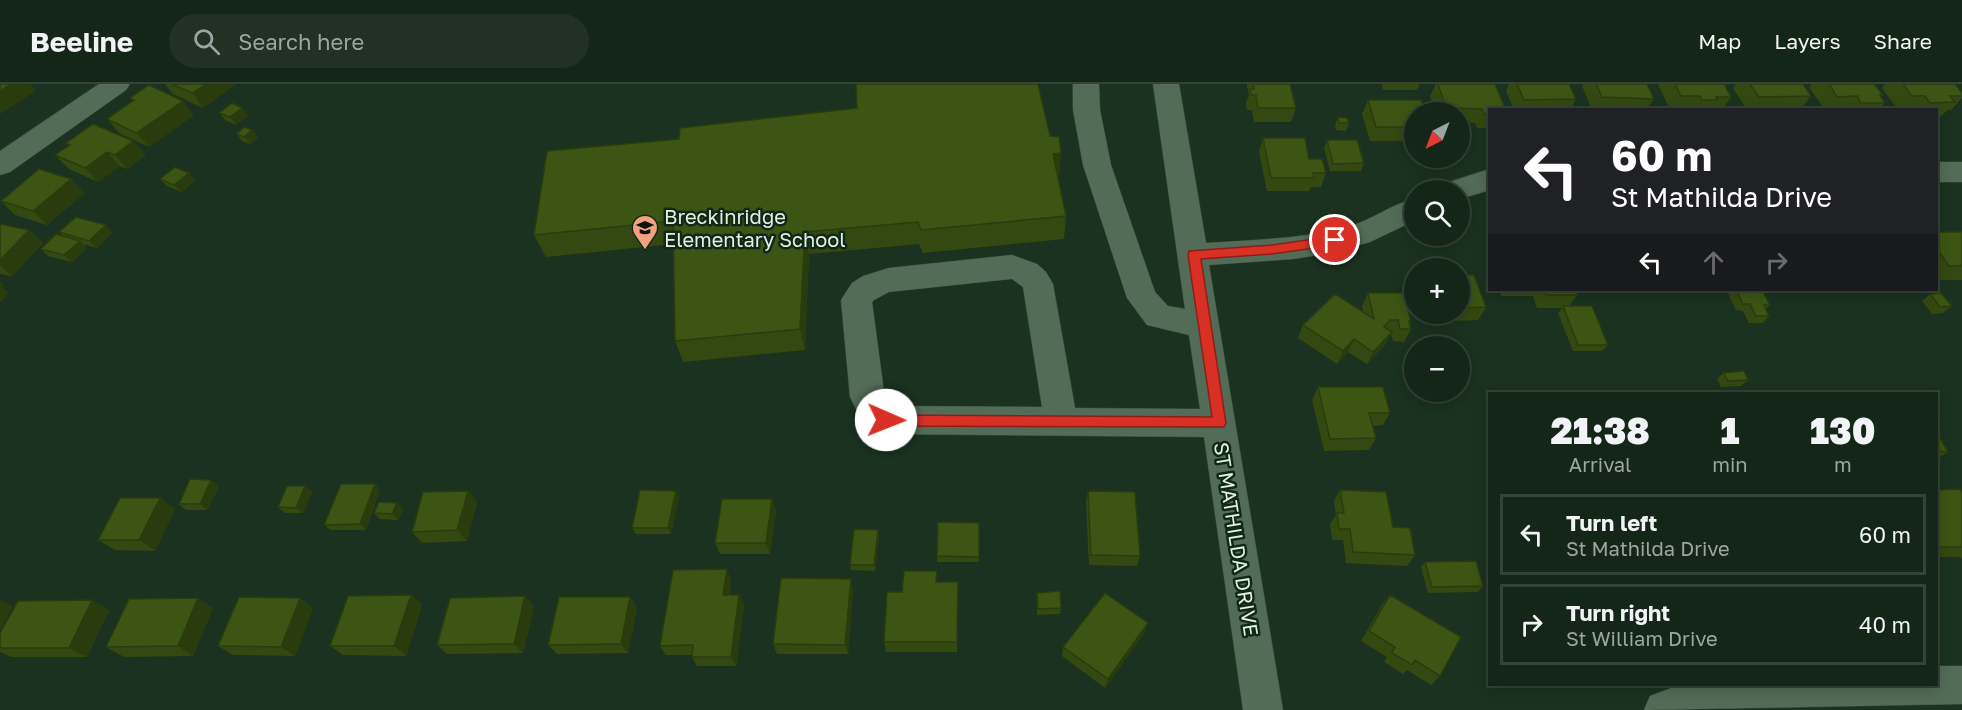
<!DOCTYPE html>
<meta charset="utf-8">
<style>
:root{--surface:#142618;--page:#213225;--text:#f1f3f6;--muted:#9da5a2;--line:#334337}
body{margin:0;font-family:"Golos Text",sans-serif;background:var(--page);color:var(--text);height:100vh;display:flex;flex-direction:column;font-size:22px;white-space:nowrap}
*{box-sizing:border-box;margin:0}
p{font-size:20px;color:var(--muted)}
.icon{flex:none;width:33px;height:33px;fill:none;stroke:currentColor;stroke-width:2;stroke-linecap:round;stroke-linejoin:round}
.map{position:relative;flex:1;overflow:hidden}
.sheet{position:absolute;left:1488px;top:308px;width:450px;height:294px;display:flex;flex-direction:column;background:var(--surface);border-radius:0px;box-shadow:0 3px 15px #0003,0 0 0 2px var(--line)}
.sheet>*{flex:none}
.banner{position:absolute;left:1488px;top:24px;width:450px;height:183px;border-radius:0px;box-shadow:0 3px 15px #0003,0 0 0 2px var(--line);background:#202124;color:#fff;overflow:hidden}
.needle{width:39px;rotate:222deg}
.fabs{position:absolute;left:1404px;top:18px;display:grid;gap:12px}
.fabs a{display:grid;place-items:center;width:66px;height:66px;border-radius:50%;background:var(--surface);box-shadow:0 3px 15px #0003,0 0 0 2px var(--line);font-size:30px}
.pin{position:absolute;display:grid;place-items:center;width:51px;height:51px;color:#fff;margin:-26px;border:3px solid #fff;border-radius:50%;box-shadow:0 2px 6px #0007}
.me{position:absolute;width:66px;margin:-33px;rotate:91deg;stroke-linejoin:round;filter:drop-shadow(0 0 4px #0008)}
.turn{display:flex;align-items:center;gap:21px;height:126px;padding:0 24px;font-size:27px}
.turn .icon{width:78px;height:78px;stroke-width:2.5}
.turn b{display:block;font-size:42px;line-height:51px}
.lanes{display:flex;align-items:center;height:57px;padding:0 24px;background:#0003;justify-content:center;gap:30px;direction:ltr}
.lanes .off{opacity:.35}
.eta{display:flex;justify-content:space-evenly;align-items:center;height:102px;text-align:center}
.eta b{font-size:36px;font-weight:800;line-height:42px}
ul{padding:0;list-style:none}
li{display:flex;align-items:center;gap:18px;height:81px;margin:0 12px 9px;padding:0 12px;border:3px solid var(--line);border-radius:0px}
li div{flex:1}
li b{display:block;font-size:22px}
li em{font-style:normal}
header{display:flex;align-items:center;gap:36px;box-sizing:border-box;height:84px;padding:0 30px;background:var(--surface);border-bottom:2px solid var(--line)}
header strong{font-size:28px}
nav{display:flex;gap:33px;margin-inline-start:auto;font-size:21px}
.search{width:420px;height:54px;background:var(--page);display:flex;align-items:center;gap:15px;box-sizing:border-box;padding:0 21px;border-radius:33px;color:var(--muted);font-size:22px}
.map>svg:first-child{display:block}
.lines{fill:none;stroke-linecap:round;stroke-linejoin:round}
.minor-casing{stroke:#394d3e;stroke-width:1}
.minor{fill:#536c57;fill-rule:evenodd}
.wall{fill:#344911}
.shaded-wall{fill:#2a3c0e}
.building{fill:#3c5514;stroke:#2a3c0e;stroke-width:1.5}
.route{fill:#d93025;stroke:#8d1f18;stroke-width:1.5}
.labels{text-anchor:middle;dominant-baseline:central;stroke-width:5;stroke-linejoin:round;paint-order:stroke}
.poi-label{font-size:20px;fill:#e2f0e4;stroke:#112816;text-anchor:start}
.street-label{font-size:20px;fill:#e2f0e4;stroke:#112816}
</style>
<header>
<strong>Beeline</strong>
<div class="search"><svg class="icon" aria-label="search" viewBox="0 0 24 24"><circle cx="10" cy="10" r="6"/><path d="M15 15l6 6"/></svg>Search here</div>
<nav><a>Map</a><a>Layers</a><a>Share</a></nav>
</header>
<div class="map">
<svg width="1962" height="626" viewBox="0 0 1962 626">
<rect width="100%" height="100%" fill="#1b3220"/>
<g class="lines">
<defs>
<path id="minor" d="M99 0H130L126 6 10 88 0 91V67Z
M1073 0H1099L1100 26 1111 81 1155 208 1168 222 1185 225 1153 0H1179L1206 159C1253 156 1301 155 1347 143 1371 137 1391 120 1414 115V137L1370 158 1332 169 1293 175 1209 181 1283 626H1243L1204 353 886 350 874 346 861 335 850 313 841 216 852 199 863 192 889 184 1012 171 1037 180 1046 188 1053 200 1075 324 1200 325 1189 251 1147 241 1127 214 1083 81 1073 26ZM1012 195 1023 203 1042 323 893 322 885 315 872 218 874 216 889 208Z
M1936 78H1962V98H1936Z
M1490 85V106L1460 115V106H1442L1446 99Z
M1936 582H1962V620L1644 626 1650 612 1682 600H1936Z"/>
</defs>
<!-- minor casing -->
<use href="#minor" class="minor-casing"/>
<!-- minor -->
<use href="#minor" class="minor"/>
</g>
<!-- wall -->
<path class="wall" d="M165 0H236L203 24 173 10Z
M1247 0H1290L1296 24 1291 38H1254L1252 26H1247L1246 19 1249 11 1247 3Z
M1382 0H1420L1417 6H1383Z
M1436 0H1495L1490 26V44H1477L1475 39H1460V28H1436L1430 12Z
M1509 0H1569L1576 15 1570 26H1514L1506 7Z
M1584 0H1647L1654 15 1646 26H1592L1582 2Z
M1658 0H1724L1731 13 1722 26H1670Z
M1736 0H1803L1811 12 1800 26H1747L1733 4Z
M1812 0H1874L1883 11 1881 13 1885 19 1879 26H1825L1809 3Z
M1885 0H1955L1962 9V14L1951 26H1948L1941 32H1936V26H1898L1882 4Z
M130 14 194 31 149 63 119 49 107 35 132 17Z
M1368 16 1414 28V57H1370L1362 30Z
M242 24 248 32 236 41 225 36 219 29Z
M857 24 1050 52 1061 69 1059 91 1058 92 1066 132 1064 155 923 169 919 160 809 170 805 266 683 278 675 257 673 160 546 173 534 151 679 55Z
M1338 33 1349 39 1346 47 1336 46 1335 41Z
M252 46 258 54 250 60 242 57 237 50Z
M1263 54 1309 75 1326 89 1321 103H1311L1309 107H1267L1259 68Z
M1327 56 1364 79 1361 87H1330L1324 64Z
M133 57 146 71 127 85 120 82 98 98 69 85 55 71 68 62 66 59Z
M189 89 195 97 181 108 167 102 160 95Z
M85 109 47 141 15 131 1 117Z
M0 140 29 146 43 159 12 192 0 190Z
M59 148H113L97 164 83 160 87 164 72 178 48 172 41 165 63 152Z
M1936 148H1962V196H1936Z
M1460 191 1486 223 1478 236 1424 238 1422 230H1460Z
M1499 206H1575L1577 211 1569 222 1608 261 1602 267H1573L1558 229 1562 224H1537L1533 212H1501Z
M1694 206H1762L1770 221 1766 225 1769 232 1763 239H1749L1743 227 1736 226 1727 207 1726 208H1695Z
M1778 206H1813L1809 209 1779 208Z
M1879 206H1918L1915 208 1880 207Z
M1368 209 1411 237 1410 240 1411 245 1404 258 1393 257 1391 250 1385 261 1367 280 1348 268 1337 280 1298 254 1303 241 1363 228 1362 222Z
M1930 210 1952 222 1943 229 1932 230 1922 217Z
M1723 289 1748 296 1741 302 1721 303 1717 295Z
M1318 303 1390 329 1383 341 1372 342 1376 354 1369 366 1324 367 1312 316Z
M1936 347 1948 368 1939 374H1936Z
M375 400 380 406 366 446H331L324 441Z
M219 402 207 426H186L179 420Z
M305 402 312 408 303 429H285L278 423Z
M1340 406 1393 443 1415 471 1407 482 1346 479 1343 456H1332L1330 440 1336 431 1334 417Z
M1936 406 1962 408V475L1961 473H1936Z
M468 407 477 418 467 457 422 459 412 448Z
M1088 407 1140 472 1137 482 1089 481 1086 418Z
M679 413 671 450H636L632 444Z
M160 414 175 425 155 467 115 466 98 456Z
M397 419 403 425 398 436 380 435 374 429Z
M776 426 770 470H720L715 459Z
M979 439V478H937V472Z
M879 451 875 487 851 486 850 481Z
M1425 478 1483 502 1478 508 1428 509 1421 483Z
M731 496 729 511H739L744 521 736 582H697L692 573V571H666L660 562Z
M938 498 958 508 957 568H886L884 558 902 508Z
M853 505 848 570H777L773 560Z
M1037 509 1061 524 1060 530 1037 531Z
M411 511 422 521 406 572 343 571 330 562Z
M1390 511 1440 592 1431 601 1407 586 1403 590 1384 578 1387 573 1361 557 1382 521Z
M198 514 213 524 193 572 124 573 106 563Z
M300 514 313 524 295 572 233 571 218 562Z
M534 522 523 569 447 570 437 561Z
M637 523 628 569 557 570 548 561Z
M109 526 87 573H12L0 568V549Z
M1145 548 1105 604 1062 572 1063 563Z"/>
<!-- shaded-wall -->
<path class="shaded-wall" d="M11 0H30L36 7 0 30V7Z
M206 0H236L203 24 193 9Z
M183 17 194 31 149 63 136 49Z
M242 24 248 32 236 41 230 33Z
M252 46 258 54 250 60 244 53Z
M133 57 146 71 127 85 115 71Z
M107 68 120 82 98 98 85 84Z
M1061 69 1059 91 1052 93 1053 70Z
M189 89 195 97 181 108 174 101Z
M71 95 85 109 47 141 33 127Z
M106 141 113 148 97 164 89 157Z
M29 146 43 159 12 192 0 182V176Z
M805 148 809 170 805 266 800 245Z
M80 157 87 164 72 178 64 171Z
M0 198 3 200 1 203 9 209 1 218 0 217Z
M1392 248 1385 261 1367 280 1373 268Z
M1354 255 1348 268 1337 280 1343 267Z
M211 396 219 402 207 426 200 420Z
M375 400 380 406 366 446 360 440Z
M305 402 312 408 303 429 296 424Z
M468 407 477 418 467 457 457 446Z
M676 407 679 413 671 450 668 444Z
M160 414 175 425 155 467 139 456Z
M772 415 776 426 770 470 766 459Z
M397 419 403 425 398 436 392 430Z
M878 446 879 451 875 487 874 481Z
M727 485 731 496 728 521 723 511Z
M851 495 853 505 848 570 845 561Z
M411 511 422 521 406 572 394 562Z
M739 511 744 521 736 582 731 573Z
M525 512 534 522 523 569 514 560Z
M630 513 637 523 628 569 621 560Z
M198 514 213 524 193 572 178 562Z
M300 514 313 524 295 572 281 563Z
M0 516 13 522 0 547Z
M92 516 109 526 87 573 69 564Z
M1148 539 1145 548 1105 604 1108 595Z"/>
<!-- building -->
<path class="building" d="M0 0H11L0 7Z
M171 0H206L193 9Z
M856 0H1038L1050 52 1059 53 1061 69 1053 70 1066 132 921 146 918 138 805 148 800 245 675 257 673 137 534 151 547 67 679 55 680 44 857 24Z
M1253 0H1290L1296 24H1258L1256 11H1251L1250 5H1254Z
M1438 0H1495L1506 26H1490V30H1484L1482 25 1446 24Z
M1517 0H1569L1576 15 1524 16Z
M1596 0H1647L1654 15 1602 13Z
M1675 0H1724L1731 13H1716L1718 16H1702L1700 12H1681Z
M1750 0H1803L1811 12 1759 13Z
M1829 0H1874L1883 11H1880L1885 19H1861L1857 12 1837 13Z
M1903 0H1955L1962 9V12H1950L1955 18 1930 19 1925 12H1912Z
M149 1 183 17 136 49 107 35 134 16 130 14Z
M1368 16H1421L1425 28H1414V43H1376Z
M232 19 242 24 230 33 219 29Z
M1338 33 1347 34 1349 39H1339Z
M93 40 133 57 115 71 107 68 85 84 55 71 70 61 66 59Z
M244 43 252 46 244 53 237 50Z
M1263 54H1305L1309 75H1322L1326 89H1313L1314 94H1271Z
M1327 56H1357L1364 79 1333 80Z
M175 83 189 89 174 101 160 95Z
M39 85 71 95 33 127 1 117Z
M76 133 106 141 89 157 59 148Z
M0 140 29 146 0 176Z
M1936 148H1962V182H1949L1936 163Z
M56 150 80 157 64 171 41 165Z
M1460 191H1474L1486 223 1460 224Z
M1545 206H1575L1577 211H1546Z
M1736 206H1762L1770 221H1764L1769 232H1756L1750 220H1743Z
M1368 209H1403L1411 237H1409L1411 245H1400L1398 236H1390L1384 243 1392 248 1373 268 1354 255 1343 267 1303 241 1335 210 1374 235Z
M1941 209 1952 222 1940 223 1930 210Z
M1563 222H1592L1608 261H1578Z
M1744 287 1748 296 1728 297 1723 289Z
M1318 303H1383L1390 329H1369L1376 354 1330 355Z
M1936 347 1948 368 1936 367Z
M190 395 211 396 200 420H179Z
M341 400H375L360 440 324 441Z
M287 402H305L296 424 278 423Z
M1960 405 1962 408V463H1936V406Z
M640 406 676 407 668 444H632Z
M1340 406 1386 408 1393 443 1410 444 1415 471 1353 468 1350 445H1339L1337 429H1344Z
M468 407 457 446 412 448 423 408Z
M1088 407 1135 408 1140 472 1091 471Z
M120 414H160L139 456H98Z
M722 415H772L766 459H715Z
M379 418 397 419 392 430 374 429Z
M938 438 979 439V473L937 472Z
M854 445 878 446 874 481H850Z
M1476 477 1483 502 1432 503 1425 478Z
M727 485 723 511H739L731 573H692L693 561 660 562 673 486Z
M904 487H937L936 498H958L957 558H884L887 508H902Z
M781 494 851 495 845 561 773 560Z
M1060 507 1061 524 1038 525 1037 509Z
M1105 509 1148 539 1108 595 1063 563Z
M411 511 394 562H330L348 512Z
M1390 511 1461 553 1440 592 1415 576 1412 581 1392 569 1395 563 1369 547Z
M525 512 514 560 437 561 450 514Z
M239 513 300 514 281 563 218 562Z
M559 513H630L621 560 548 561Z
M198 514 178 562 106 563 129 515Z
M92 516 69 564H0V549L18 517Z"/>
<!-- route -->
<path class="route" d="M1335 152 1341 156 1335 161 1272 170 1201 175 1226 339 1224 343 886 342 881 341 879 336 881 332 886 331 1212 333 1188 171 1189 167 1272 161Z"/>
<!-- icons -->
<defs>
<symbol id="school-pin" viewBox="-11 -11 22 30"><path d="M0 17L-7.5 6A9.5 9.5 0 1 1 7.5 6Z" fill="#f1a17d" stroke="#112816"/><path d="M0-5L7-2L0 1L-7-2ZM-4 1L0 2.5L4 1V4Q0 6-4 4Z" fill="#111"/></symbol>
</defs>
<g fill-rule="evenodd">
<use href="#school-pin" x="630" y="129" width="30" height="40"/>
</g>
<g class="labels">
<!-- poi labels -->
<g class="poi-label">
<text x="664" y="132">Breckinridge<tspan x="664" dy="23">Elementary School</tspan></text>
</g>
<!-- street labels -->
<g class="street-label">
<text transform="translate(1237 455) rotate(81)">ST MATHILDA DRIVE</text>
</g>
</g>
</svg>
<div class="fabs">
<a><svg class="needle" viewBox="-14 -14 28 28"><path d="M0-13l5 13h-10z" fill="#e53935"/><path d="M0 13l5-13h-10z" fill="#9da5a2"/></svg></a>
<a><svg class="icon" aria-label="search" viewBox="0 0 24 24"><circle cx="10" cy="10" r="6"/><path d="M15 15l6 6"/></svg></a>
<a>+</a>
<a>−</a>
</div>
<div class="pin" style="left:1335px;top:156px;background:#d93025"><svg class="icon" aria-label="arrive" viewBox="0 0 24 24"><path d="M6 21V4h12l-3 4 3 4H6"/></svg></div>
<svg class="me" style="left:886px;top:336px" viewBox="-20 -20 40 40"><circle r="19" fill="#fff"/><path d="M0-13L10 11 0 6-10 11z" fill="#d93025"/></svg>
<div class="banner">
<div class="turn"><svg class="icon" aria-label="left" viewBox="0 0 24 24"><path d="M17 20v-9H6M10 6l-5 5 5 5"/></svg><div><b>60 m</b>St Mathilda Drive</div></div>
<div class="lanes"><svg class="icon" aria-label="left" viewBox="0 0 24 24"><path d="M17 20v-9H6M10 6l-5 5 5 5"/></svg><svg class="icon off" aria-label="ahead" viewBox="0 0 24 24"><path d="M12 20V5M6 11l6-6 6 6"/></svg><svg class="icon off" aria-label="right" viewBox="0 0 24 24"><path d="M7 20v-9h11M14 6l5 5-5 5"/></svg></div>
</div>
<section class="sheet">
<div class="eta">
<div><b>21:38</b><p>Arrival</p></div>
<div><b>1</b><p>min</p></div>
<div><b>130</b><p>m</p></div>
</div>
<ul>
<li><svg class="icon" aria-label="left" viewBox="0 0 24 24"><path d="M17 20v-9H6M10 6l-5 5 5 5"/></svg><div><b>Turn left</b><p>St Mathilda Drive</p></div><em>60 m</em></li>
<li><svg class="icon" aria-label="right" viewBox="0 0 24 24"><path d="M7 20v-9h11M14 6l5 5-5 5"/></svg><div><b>Turn right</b><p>St William Drive</p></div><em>40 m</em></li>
</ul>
</section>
</div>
